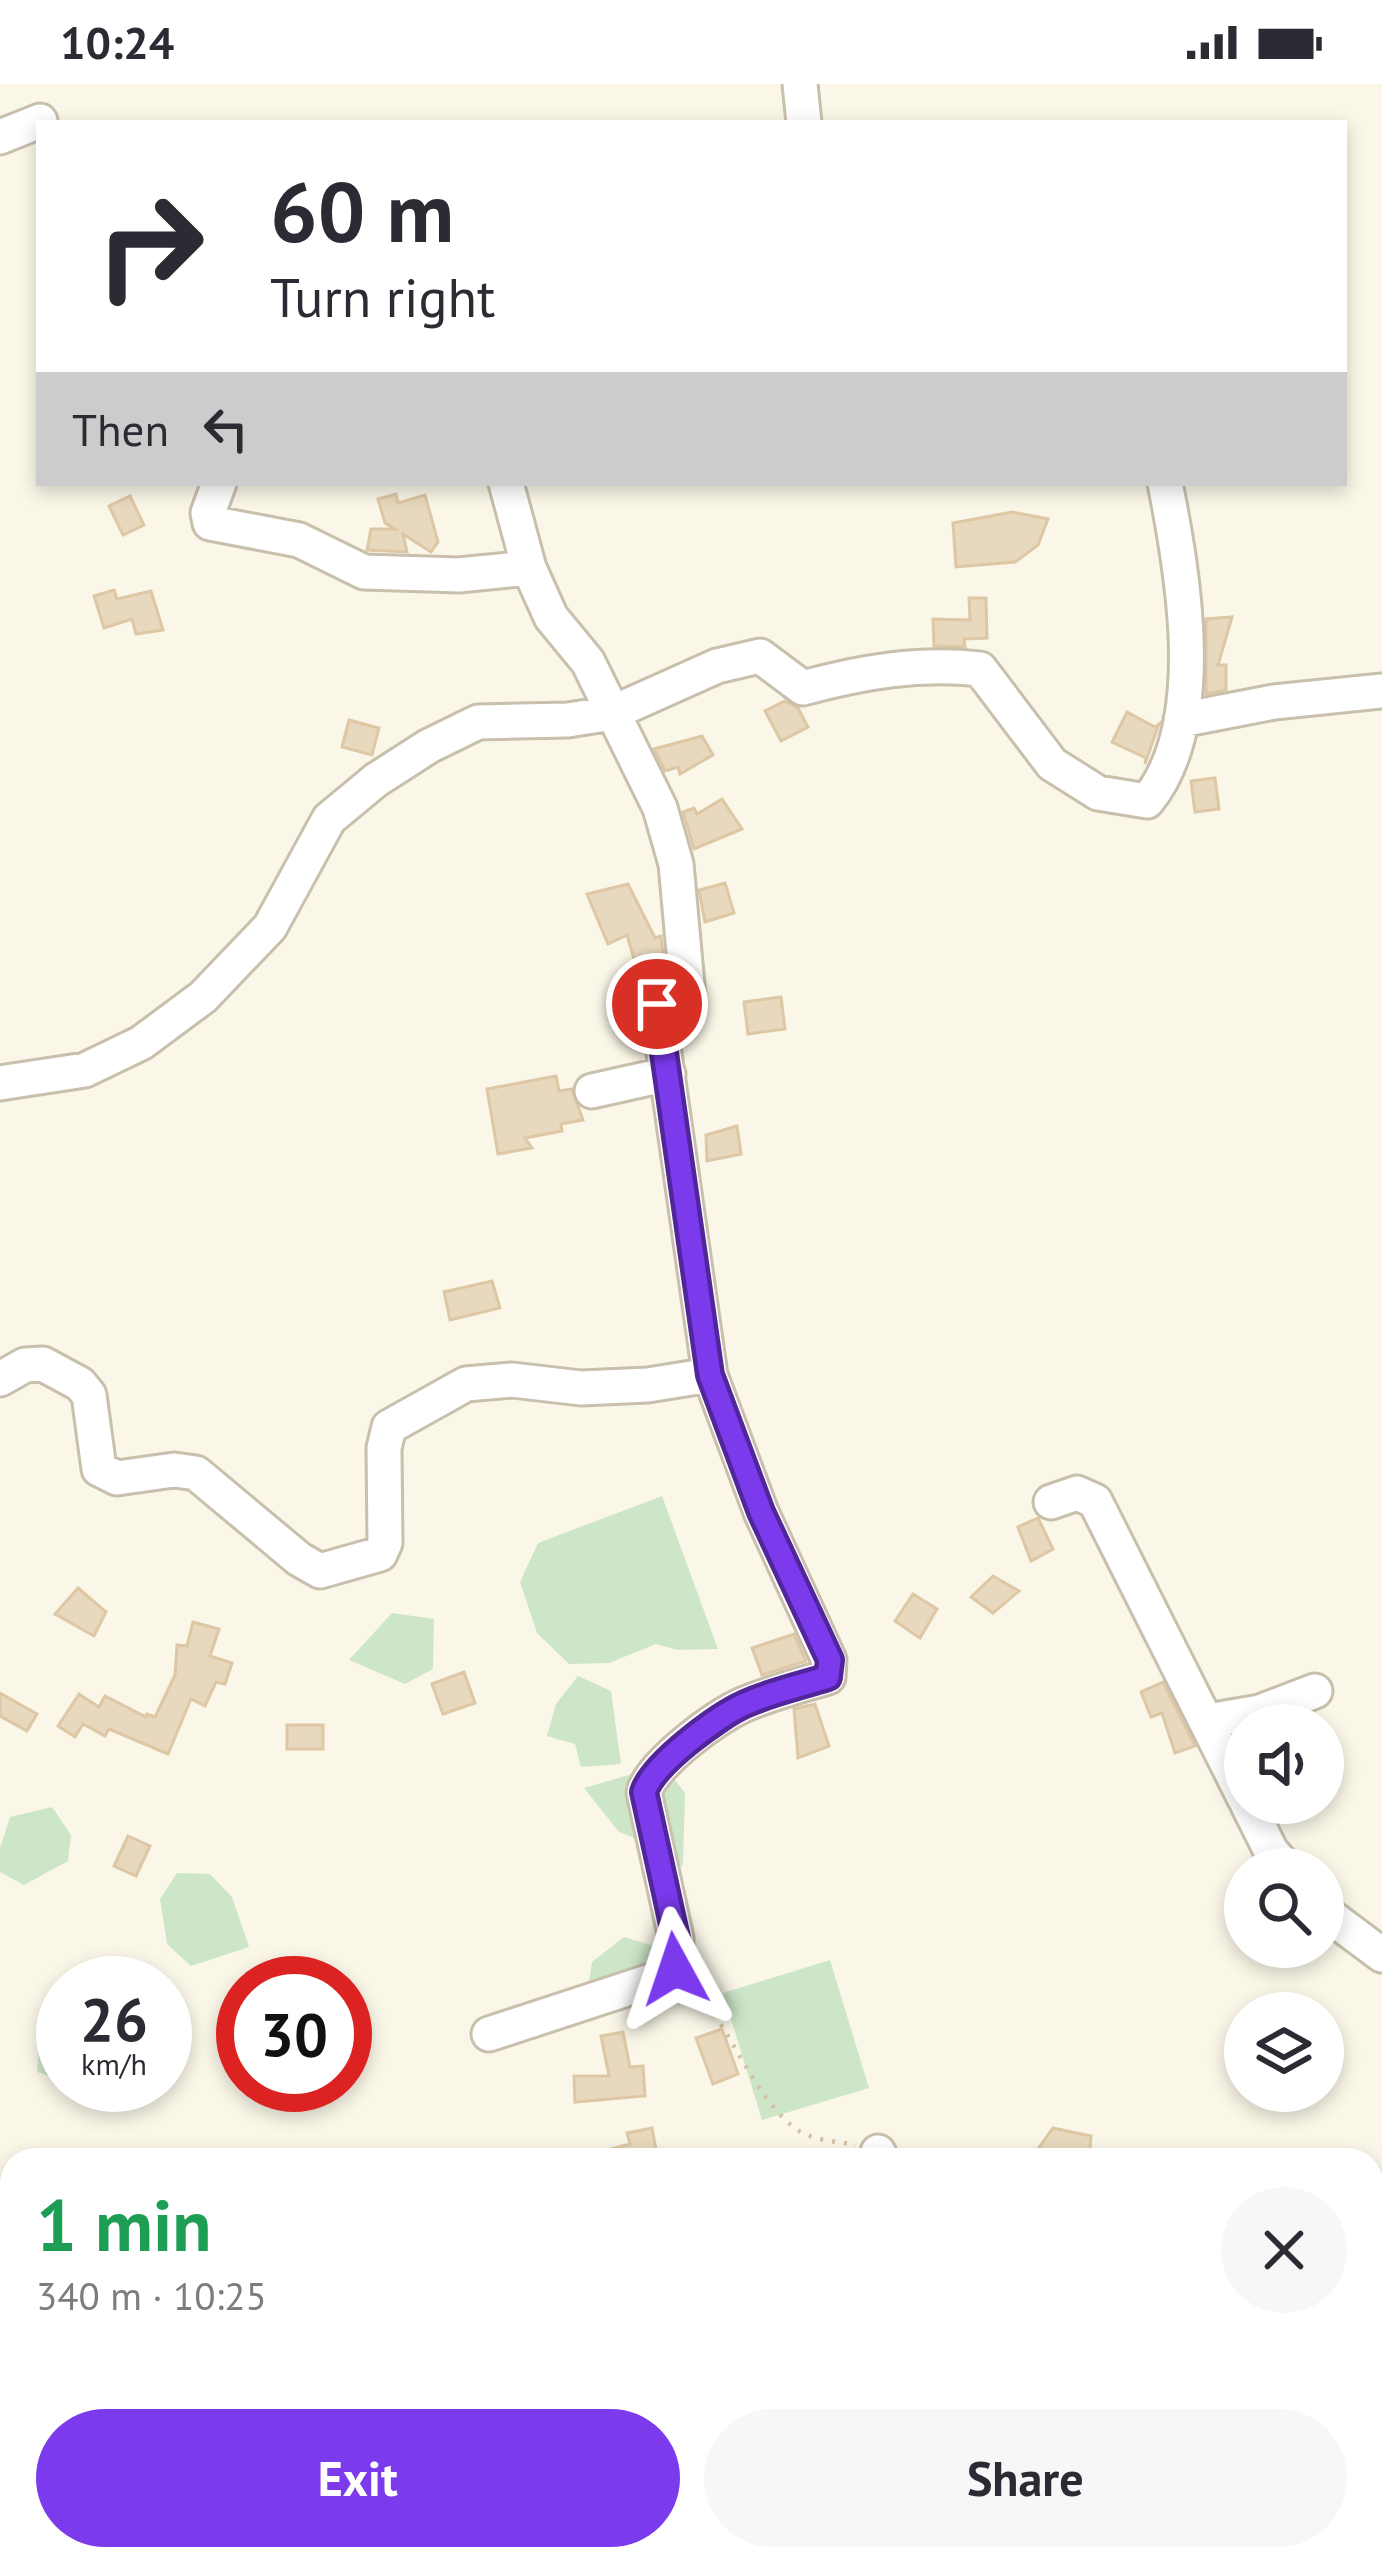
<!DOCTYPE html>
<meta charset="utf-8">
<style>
:root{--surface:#fff;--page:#f7f7f7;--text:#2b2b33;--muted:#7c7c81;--accent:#7c3aed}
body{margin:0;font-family:"PT Sans",sans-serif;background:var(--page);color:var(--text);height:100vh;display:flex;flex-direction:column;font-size:45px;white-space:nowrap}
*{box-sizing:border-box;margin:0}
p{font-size:39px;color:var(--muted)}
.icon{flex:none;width:66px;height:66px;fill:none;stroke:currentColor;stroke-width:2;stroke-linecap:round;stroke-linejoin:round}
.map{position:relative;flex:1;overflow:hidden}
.panel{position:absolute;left:0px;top:2064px;width:1383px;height:423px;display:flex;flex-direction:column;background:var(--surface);border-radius:36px 36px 0 0;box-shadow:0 6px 18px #0003}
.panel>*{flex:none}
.hud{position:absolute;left:36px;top:36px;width:1311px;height:366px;border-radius:0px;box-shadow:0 6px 18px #0003;background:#fff;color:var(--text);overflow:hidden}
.buttons{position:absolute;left:1224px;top:1620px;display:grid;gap:24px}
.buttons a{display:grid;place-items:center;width:120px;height:120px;border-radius:50%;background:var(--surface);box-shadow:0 6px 18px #0003;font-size:60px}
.speed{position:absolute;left:36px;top:1872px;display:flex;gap:24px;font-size:60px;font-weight:700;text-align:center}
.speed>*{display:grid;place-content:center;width:156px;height:156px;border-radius:50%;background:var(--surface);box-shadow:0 6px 18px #0003;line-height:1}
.speed small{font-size:30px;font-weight:400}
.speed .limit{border:18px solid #d22;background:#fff;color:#111}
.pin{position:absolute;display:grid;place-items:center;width:102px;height:102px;color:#fff;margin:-51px;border:6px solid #fff;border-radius:50%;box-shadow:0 3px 12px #0007}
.me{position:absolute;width:132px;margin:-66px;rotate:355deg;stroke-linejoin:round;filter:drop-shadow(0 0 9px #0008)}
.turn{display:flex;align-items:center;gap:42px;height:252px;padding:0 36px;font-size:54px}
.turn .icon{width:156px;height:156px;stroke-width:2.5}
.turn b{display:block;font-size:84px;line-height:102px}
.then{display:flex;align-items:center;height:114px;padding:0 36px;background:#0003;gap:24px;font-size:45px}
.round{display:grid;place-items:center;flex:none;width:126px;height:126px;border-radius:63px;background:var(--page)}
.headline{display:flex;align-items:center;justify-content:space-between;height:204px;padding:0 36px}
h1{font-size:72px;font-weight:700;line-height:90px;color:#1e9e55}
.action{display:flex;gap:24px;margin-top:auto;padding:24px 36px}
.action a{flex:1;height:138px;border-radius:72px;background:var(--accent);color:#fff;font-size:48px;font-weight:700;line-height:138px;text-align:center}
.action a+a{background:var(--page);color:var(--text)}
.status{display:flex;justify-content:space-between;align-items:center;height:84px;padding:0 60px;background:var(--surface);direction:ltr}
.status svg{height:33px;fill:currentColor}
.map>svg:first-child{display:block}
.green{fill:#cde6c7}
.building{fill:#e8d8bd;stroke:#dec7a4;stroke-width:3}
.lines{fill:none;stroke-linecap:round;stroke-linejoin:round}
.minor-casing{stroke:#c8bfac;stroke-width:39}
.path{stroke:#d2c1a5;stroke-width:4.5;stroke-dasharray:3 9;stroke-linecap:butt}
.minor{stroke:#fff;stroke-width:33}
.route-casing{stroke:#51269a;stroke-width:30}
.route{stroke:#7c3aed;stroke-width:21}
</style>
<div class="status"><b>10:24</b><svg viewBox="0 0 49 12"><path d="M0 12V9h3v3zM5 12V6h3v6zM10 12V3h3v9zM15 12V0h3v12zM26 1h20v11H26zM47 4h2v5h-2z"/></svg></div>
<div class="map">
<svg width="1382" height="2485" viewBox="0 0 1382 2485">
<rect width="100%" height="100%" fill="#faf7e8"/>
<!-- green -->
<path class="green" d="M662 1412 718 1565 678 1566 656 1560 609 1579 569 1580 537 1549 520 1498 538 1459Z
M392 1529 434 1535 433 1585 405 1600 349 1576Z
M578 1592 611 1607 621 1680 581 1683 575 1660 547 1652 556 1620Z
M663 1681 685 1709 683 1780 663 1805 650 1760 619 1748 584 1704Z
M52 1723 71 1751 68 1777 24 1801 0 1788V1764L10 1733Z
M177 1789 210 1790 232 1813 249 1863 191 1882 167 1860 160 1815Z
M624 1853 657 1863 667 1896 641 1916 600 1934 587 1911 592 1878Z
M830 1876 869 2004 762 2036 723 1909Z
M118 1886 142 1893 147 1899H63V1997L37 1988 40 1946 63 1897Z"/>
<!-- building -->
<path class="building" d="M396 410 398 419 425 411 438 458 431 468 403 450 407 468 367 466 371 445H395L385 439 378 415Z
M130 412 144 441 123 451 109 422Z
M1012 428 1048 435 1038 461 1015 478 956 483 953 439Z
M114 506 117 515 151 507 163 546 136 550 132 535 104 544 94 512Z
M969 514H986L987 554 964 555 965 563 934 562 933 535 970 536Z
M1232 533 1218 581H1226V606L1206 610V535Z
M785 617 798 624 808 643 781 657 765 627Z
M1127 628 1155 643 1159 640 1145 680 1146 674 1112 658Z
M349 636 379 644 372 671 342 663Z
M702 652 713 671 680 690 678 683 665 687 654 665Z
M1215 694 1219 725 1195 728 1191 697Z
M722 715 742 745 694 765 683 728 694 724 697 730Z
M725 799 734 829 705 838 699 806Z
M628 800 655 854 661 852 664 879 637 885 627 851 608 860 587 810Z
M781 913 785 945 748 950 744 918Z
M556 992 559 1007 572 1005 583 1036 561 1040 562 1047 525 1054 532 1064 498 1070 487 1005Z
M737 1042 741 1070 707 1077 706 1051Z
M492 1197 500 1224 450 1236 444 1208Z
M1038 1434 1053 1465 1031 1477 1018 1443Z
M993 1492 1019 1507 993 1529 971 1513Z
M78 1504 106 1528 94 1552 55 1530Z
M913 1510 937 1525 920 1554 895 1537Z
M193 1538 219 1545 210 1572 232 1579 225 1600 216 1598 205 1622 191 1615 168 1670 109 1645 105 1652 83 1640 75 1653 58 1642 79 1610 99 1623 105 1612 146 1633 147 1630 155 1633 175 1591 177 1561 187 1562Z
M794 1550 806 1577 762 1591 752 1564Z
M464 1588 475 1619 443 1630 432 1600Z
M1163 1598 1195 1662 1175 1669 1162 1629 1151 1633 1141 1608Z
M0 1609 37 1630 27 1647 0 1632Z
M815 1620 829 1662 798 1674 794 1625Z
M287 1641H323V1665H287Z
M128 1752 150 1762 136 1792 114 1782Z
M722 1945 738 1990 713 2000 696 1954Z
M623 1948 630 1983 643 1982 645 2012 575 2018 574 1992H609L601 1952Z
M652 2044 658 2076H592L591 2070 630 2060 627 2049Z
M1053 2044 1091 2052 1089 2076H1030Z"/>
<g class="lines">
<defs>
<path id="minor" d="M800 0 804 39
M0 53 40 37
M219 399 208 429 210 439 299 456 364 488 459 491 529 484
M1181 636 1274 618 1382 607
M0 999 85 986 141 959 203 913 270 843 329 735 376 696 429 662 478 638 568 636 612 629 717 582 760 572 803 604C862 588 919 578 980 585L1052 680 1098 709 1147 717C1210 641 1183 489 1165 399
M592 1007 668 990
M0 1295 25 1281 43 1280 80 1300 89 1311 99 1385 117 1394 174 1386 196 1389 299 1475 320 1487 380 1470 385 1459 384 1364 389 1343 466 1300 512 1296 581 1304 648 1301 710 1291
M1051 1418 1077 1409 1095 1417 1245 1715
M1208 1637 1260 1628 1315 1607
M1247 1719 1271 1767 1287 1785
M1323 1827 1382 1871
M489 1950 654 1896 675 1885 676 1854 644 1708C653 1679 717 1632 745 1620 771 1609 800 1601 828 1593L829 1576 761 1428 710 1291 657 920 688 912 676 780 660 724 588 578 551 533 529 484 506 399
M878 2068 882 2076
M1371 2269H1374L1382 2468
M661 2485 666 2475"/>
</defs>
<!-- minor casing -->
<use href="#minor" class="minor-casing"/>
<!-- path -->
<path class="path" d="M692 1902C731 1943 749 2005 792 2042 810 2057 835 2057 856 2061"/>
<!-- minor -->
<use href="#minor" class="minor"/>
</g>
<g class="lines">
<defs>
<path id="route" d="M657 920 710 1291 761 1428 830 1576 828 1593C800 1602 771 1608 745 1620 718 1632 653 1680 644 1708L676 1854 675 1885"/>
</defs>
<!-- route casing -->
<use href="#route" class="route-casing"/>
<!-- route -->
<use href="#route" class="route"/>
</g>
</svg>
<div class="buttons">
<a><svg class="icon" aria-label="sound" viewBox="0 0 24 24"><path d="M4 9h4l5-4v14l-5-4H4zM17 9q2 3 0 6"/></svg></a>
<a><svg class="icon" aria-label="search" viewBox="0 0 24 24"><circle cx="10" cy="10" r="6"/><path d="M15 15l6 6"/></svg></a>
<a><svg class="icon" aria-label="layers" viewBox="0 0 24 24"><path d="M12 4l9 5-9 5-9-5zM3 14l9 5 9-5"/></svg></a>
</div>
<div class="speed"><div>26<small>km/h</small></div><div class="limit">30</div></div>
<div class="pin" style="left:657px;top:920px;background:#d93025"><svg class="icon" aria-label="arrive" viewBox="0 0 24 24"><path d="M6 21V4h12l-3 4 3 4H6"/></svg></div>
<svg class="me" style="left:675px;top:1885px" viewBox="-20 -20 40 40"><path d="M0-17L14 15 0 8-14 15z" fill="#7c3aed" stroke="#fff" stroke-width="4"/></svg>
<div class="hud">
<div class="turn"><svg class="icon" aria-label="right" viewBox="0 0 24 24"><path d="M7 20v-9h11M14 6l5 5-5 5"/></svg><div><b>60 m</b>Turn right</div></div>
<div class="then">Then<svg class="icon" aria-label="left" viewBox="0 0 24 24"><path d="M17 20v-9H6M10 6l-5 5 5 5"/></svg></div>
</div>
<section class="panel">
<div class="headline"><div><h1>1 min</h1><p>340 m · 10:25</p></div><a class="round"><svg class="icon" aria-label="close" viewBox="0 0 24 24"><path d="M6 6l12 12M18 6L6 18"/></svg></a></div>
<div class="action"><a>Exit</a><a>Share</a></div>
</section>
</div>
